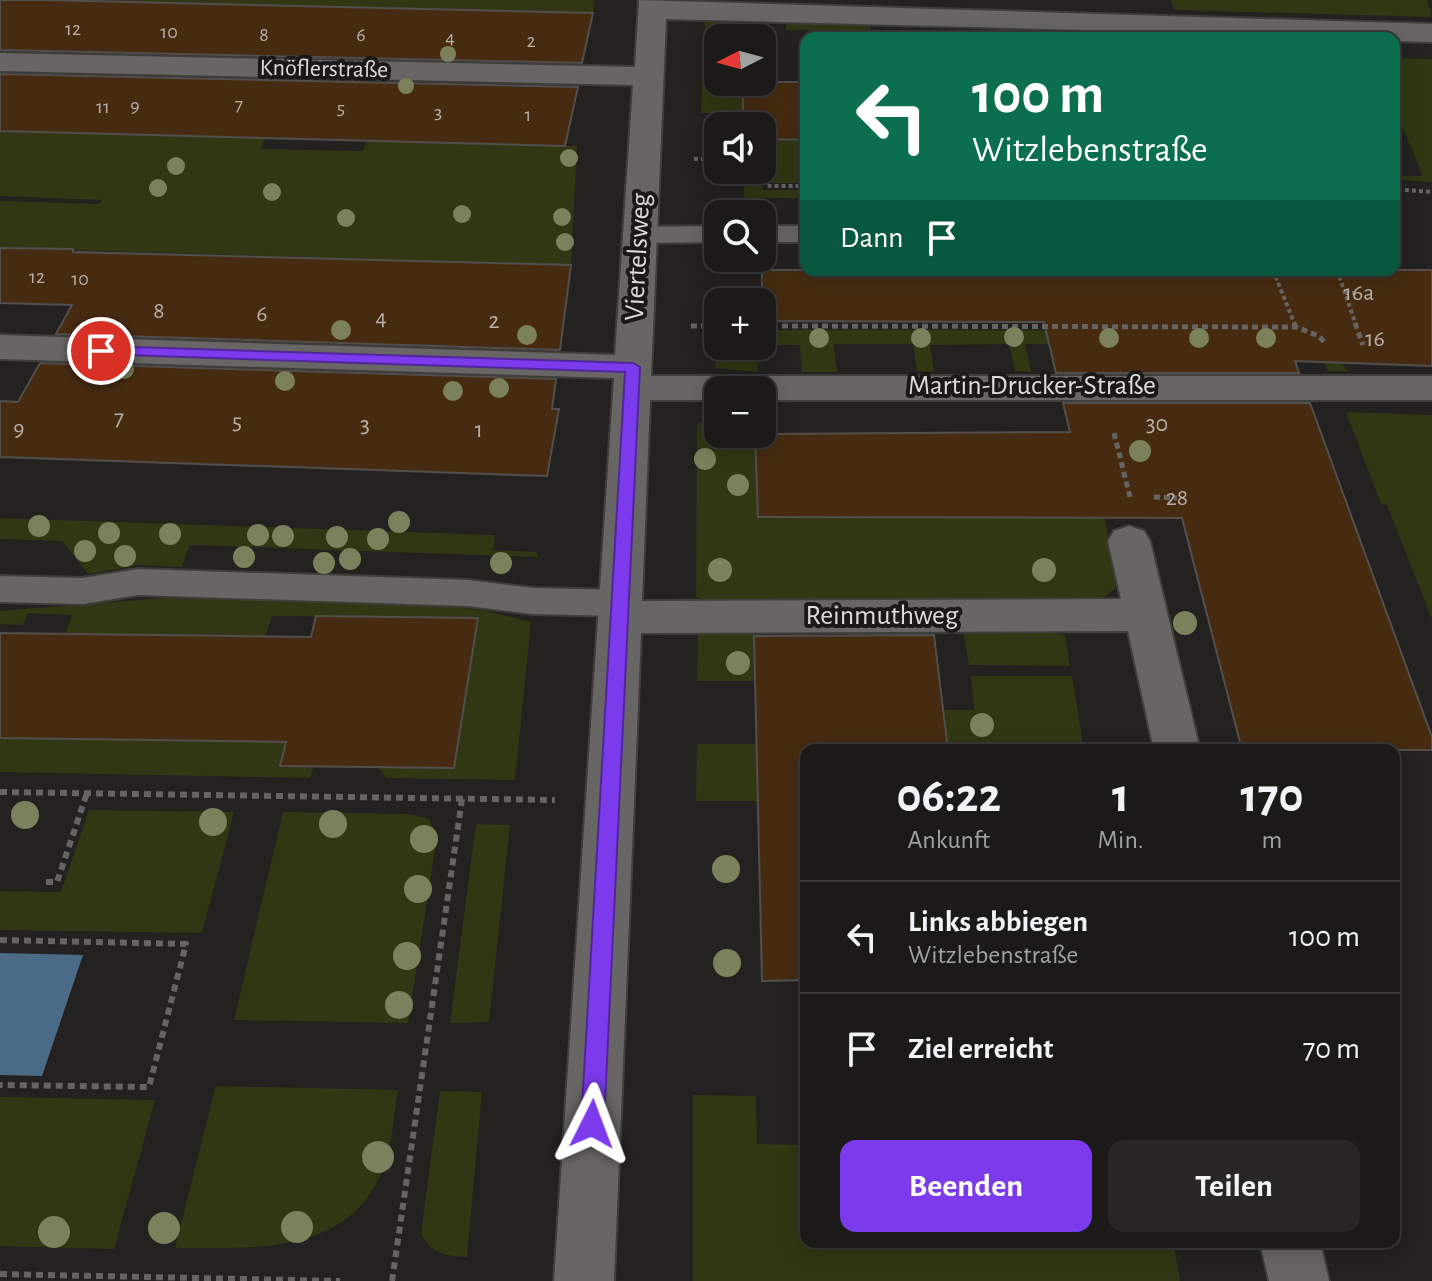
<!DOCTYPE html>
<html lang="de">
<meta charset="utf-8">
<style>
:root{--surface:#1b1a19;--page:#282726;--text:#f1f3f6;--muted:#a0a1a2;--line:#393838;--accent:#7c3aed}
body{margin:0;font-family:"Alegreya Sans",sans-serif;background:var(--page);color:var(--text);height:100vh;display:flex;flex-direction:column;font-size:30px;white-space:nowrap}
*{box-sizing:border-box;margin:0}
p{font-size:26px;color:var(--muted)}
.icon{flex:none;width:44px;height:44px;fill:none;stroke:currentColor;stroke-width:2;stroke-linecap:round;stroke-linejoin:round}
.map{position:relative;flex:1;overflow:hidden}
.details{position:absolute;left:800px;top:744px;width:600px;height:504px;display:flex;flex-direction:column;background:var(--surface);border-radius:16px;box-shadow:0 4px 20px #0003,0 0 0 2px var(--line)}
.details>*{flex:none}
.banner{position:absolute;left:800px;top:32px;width:600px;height:244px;border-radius:16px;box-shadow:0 4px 20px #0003,0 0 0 2px var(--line);background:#0b6e4f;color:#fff;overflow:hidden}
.needle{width:52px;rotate:264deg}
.fabs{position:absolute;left:704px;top:24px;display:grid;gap:16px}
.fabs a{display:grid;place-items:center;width:72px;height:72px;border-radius:16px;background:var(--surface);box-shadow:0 4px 20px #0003,0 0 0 2px var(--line);font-size:40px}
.pin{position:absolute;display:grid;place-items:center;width:68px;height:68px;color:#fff;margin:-34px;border:4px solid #fff;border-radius:50%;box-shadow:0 2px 8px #0007}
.me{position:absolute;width:88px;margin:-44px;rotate:3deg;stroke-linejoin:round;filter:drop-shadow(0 0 6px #0008)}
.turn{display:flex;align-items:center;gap:28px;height:168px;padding:0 40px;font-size:36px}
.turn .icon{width:104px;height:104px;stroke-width:2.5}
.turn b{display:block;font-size:56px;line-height:68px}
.then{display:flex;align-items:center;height:76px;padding:0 40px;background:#0003;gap:16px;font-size:30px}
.eta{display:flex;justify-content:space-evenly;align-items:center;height:136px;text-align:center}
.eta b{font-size:48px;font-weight:600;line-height:56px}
.primary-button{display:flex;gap:16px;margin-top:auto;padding:16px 40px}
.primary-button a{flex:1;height:92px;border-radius:16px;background:var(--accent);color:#fff;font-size:32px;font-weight:600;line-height:92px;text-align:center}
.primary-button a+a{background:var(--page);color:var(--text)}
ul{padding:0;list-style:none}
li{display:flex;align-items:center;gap:24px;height:112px;padding:0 40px;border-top:2px solid var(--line)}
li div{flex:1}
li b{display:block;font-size:30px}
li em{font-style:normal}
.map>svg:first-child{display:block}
.green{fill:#313613}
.water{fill:#4b6a85}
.building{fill:#462b11;stroke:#514f4d;stroke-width:2}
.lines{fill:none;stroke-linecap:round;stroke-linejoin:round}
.lane-casing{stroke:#3f3e3c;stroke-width:4}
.street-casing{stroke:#3f3e3c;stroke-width:4}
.path-far2{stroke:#666463;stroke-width:4;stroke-dasharray:4 3;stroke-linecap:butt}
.path-far1{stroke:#666463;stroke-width:5;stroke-dasharray:6 4;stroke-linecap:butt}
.path{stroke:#666463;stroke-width:6;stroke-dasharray:7 5;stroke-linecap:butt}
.lane{fill:#686664;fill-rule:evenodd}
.street{fill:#686664;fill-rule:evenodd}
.tree{fill:#7b815c}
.route{fill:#7c3aed;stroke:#51269a;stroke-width:2}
.labels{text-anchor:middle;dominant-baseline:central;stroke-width:8;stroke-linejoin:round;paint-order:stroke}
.far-number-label{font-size:20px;fill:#b7b0a8}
.far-street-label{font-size:24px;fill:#dddcdb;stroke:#1b1917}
.number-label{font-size:24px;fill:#b7b0a8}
.street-label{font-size:28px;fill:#dddcdb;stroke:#1b1917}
</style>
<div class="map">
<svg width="1432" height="1281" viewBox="0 0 1432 1281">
<rect width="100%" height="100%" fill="#242221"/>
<!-- green -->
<path class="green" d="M46 0H594L593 13Z
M1171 0H1427L1432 17 1175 10Z
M705 16 726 17 723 34 771 36 772 45H762V38H718V82H742L806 114 701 113Z
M786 19 870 23V38H831L830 30H786Z
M1036 29 1130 32 1131 38H1038Z
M1394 58 1432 59V182L1401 180 1399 176H1423L1394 107Z
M0 131 265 138 261 149 363 151 367 141 577 146 571 265 0 248V201L99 204 102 200 0 196Z
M762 139 806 140V183H771L769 155H762Z
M744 170H762L763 190H806V198H744Z
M762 330H1291L1316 339 1348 371H1328L1316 344H1025L1031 372 1015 371 1009 344 930 345 934 372 917 371 913 344H834L837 372H802L800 345H762Z
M718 336V346H757L758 372 715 368Z
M718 411V434H755L758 517H1104L1117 576 1115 589 1101 599 711 603 696 597 697 425Z
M1346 412 1432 415V619L1387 505 1381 504Z
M0 518 495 535 493 550 536 552 539 557 190 545 182 567 138 565 88 574 62 541 0 539Z
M164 598 436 605 483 610 531 622 515 780 386 778 378 767 454 768 478 618 272 616 265 637 65 634 72 615 28 613 23 625 0 624V611Z
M1043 630 1065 635 1070 666 969 665 963 631Z
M754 631 755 681H697L698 632Z
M971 676H1072L1084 750H948L943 710H974Z
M0 738 286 742 281 766H314L310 778 0 772Z
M697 744H756L758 801H696Z
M89 810 234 812 202 933 0 930V891L61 892Z
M283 812 409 814 429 819 437 837 408 1023 234 1020Z
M476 824 510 825 489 1022 450 1023Z
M216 1086 398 1090C394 1113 393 1140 385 1163 354 1256 255 1248 175 1248Z
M440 1091 482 1092 467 1257C446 1256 430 1254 421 1233Z
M693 1095 756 1096 757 1144 806 1145V1242H1173L1180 1281H693Z
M0 1097 155 1100 114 1249 0 1246Z"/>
<!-- water -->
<path class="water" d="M0 953 83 955 42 1076 0 1075Z"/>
<!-- building -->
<path class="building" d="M0 0H46L593 13 582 63 0 50Z
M0 74 578 87 565 146 0 131Z
M742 82H806V140L762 139V126H744Z
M0 248 73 249V252L571 265 560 350 56 334 72 305 0 303Z
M762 270H1432V366L1295 361 1299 373H1056L1044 322 762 321Z
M40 363 556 379 552 409H559L547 476 0 457V401L18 402Z
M1063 403H1310L1432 737V750H1242L1182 518 758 517 755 434 1070 432Z
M316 616 478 618 454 768 280 766 286 742 0 738V633L311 637Z
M934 635 948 750H806V980L762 981 754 636Z"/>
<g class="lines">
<defs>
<path id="lane" d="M718 226V242L639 243 629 241 625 235 629 229 639 227Z
M762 226H806V242H762Z
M138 569 468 580 533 588 618 590 630 594 636 603 630 612 618 616 533 614 468 606 138 595 83 604 0 602V576L83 578Z"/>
<path id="street" d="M639 0 1432 24V42L1394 41V38L666 19 651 376H1432V400H762V390H718V400H650L642 601 1121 599 1108 541 1114 531 1129 526 1144 531 1150 541 1200 750H1154L1128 631 641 633 614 1281H554L614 378 0 359V335L615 355 633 85 0 71V53L635 67Z
M1260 1242H1320L1329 1281H1269Z"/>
</defs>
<!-- lane casing -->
<use href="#lane" class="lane-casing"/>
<!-- street casing -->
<use href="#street" class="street-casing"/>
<!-- path-far2 -->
<path class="path-far2" d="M694 159H718
M762 159 767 186H806
M1405 190 1432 192
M1273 270 1295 325
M1337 270 1356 325
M1345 293H1359"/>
<!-- path-far1 -->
<path class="path-far1" d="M1294 323 1296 327
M1355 323 1363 345
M691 326H718
M762 326 1296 327 1319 336 1325 343
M1114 433 1130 497
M1154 497 1177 498"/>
<!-- path -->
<path class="path" d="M0 792 555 800
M46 882H57L87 793
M0 940 186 944 149 1087 0 1085
M0 1274 340 1281
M392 1281 462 799"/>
<!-- lane -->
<use href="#lane" class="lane"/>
<!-- street -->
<use href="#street" class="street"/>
</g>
<!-- trees -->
<g class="tree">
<circle cx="448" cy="54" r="8"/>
<circle cx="406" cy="86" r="8"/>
<circle cx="569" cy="158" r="9"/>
<circle cx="176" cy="166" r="9"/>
<circle cx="158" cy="188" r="9"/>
<circle cx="272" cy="192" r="9"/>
<circle cx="462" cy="214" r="9"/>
<circle cx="562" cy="217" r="9"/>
<circle cx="346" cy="218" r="9"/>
<circle cx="565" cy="242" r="9"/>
<circle cx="341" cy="330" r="10"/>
<circle cx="527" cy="335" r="10"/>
<circle cx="1014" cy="337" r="10"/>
<circle cx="819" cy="338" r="10"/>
<circle cx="921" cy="338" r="10"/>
<circle cx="1109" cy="338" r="10"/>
<circle cx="1199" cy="338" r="10"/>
<circle cx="1266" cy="338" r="10"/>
<circle cx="124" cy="369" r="10"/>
<circle cx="285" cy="381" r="10"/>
<circle cx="499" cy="388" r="10"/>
<circle cx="453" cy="391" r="10"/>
<circle cx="1140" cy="451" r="11"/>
<circle cx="705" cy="459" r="11"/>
<circle cx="738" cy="485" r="11"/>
<circle cx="399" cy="522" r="11"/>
<circle cx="39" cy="526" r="11"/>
<circle cx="109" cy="533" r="11"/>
<circle cx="170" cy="534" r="11"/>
<circle cx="258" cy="535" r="11"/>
<circle cx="283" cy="536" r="11"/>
<circle cx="337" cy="537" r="11"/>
<circle cx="378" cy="539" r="11"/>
<circle cx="85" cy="551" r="11"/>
<circle cx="125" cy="556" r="11"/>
<circle cx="244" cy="557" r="11"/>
<circle cx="350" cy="559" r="11"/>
<circle cx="324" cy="563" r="11"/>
<circle cx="501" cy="563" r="11"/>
<circle cx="720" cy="570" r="12"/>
<circle cx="1044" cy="570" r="12"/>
<circle cx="1185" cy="623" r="12"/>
<circle cx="738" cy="663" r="12"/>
<circle cx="982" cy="725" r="12"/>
<circle cx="25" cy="815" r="14"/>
<circle cx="213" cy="822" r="14"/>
<circle cx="333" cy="824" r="14"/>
<circle cx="424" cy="839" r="14"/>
<circle cx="726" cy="869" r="14"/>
<circle cx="418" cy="889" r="14"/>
<circle cx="407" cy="956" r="14"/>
<circle cx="727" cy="963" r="14"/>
<circle cx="399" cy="1005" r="14"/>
<circle cx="378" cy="1157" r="16"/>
<circle cx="297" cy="1227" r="16"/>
<circle cx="164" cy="1228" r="16"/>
<circle cx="54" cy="1232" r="16"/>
</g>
<!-- route -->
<path class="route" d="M101 346 633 363 640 367 604 1124 600 1132 592 1135 584 1132 581 1124 625 372 96 354 94 351Z"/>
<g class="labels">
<!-- far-number labels -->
<g class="far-number-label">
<text x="73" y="29">12</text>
<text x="169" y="32">10</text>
<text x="264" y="35">8</text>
<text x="361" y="35">6</text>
<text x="450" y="38">4</text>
<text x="531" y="41">2</text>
<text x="239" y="105">7</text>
<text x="135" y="106">9</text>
<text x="103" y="107">11</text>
<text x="341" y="108">5</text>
<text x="438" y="112">3</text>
<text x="528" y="115">1</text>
<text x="37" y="277">12</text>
<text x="80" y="279">10</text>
</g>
<!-- far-street labels -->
<g class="far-street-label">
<text transform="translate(324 69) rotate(1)">Knöflerstraße</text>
</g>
<!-- number labels -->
<g class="number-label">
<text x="1359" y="293">16a</text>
<text x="159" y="311">8</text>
<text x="262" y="314">6</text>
<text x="381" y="318">4</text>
<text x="494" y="321">2</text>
<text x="1375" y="339">16</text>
<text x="119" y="418">7</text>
<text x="237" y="422">5</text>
<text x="1157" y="424">30</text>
<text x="365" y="425">3</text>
<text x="19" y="429">9</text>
<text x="479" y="430">1</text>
<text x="1177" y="498">28</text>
</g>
<!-- street labels -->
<g class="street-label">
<text transform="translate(638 257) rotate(-87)">Viertelsweg</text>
<text x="1032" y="386">Martin-Drucker-Straße</text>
<text x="882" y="616">Reinmuthweg</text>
</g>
</g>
</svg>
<div class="fabs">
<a><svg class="needle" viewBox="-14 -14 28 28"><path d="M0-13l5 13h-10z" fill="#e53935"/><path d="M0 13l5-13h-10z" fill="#a0a1a2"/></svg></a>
<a><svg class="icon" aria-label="sound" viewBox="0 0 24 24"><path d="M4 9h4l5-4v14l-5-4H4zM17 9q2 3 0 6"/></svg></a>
<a><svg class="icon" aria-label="search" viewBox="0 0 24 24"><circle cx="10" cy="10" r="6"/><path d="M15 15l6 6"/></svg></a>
<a>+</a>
<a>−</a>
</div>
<div class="pin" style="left:101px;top:351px;background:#d93025"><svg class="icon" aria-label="arrive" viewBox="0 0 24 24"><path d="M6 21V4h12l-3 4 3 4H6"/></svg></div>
<svg class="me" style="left:592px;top:1124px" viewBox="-20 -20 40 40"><path d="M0-17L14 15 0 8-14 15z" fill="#7c3aed" stroke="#fff" stroke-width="4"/></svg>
<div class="banner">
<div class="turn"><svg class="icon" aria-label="left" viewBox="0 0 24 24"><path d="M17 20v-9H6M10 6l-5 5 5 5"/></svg><div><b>100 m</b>Witzlebenstraße</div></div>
<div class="then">Dann<svg class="icon" aria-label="arrive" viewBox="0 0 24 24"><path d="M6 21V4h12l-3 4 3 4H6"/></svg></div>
</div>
<section class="details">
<div class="eta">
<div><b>06:22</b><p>Ankunft</p></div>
<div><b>1</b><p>Min.</p></div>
<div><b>170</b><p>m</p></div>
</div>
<ul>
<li><svg class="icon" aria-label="left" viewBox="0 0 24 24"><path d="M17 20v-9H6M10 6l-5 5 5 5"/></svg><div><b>Links abbiegen</b><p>Witzlebenstraße</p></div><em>100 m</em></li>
<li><svg class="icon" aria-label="arrive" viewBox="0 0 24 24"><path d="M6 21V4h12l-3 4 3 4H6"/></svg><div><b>Ziel erreicht</b></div><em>70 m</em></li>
</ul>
<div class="primary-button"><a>Beenden</a><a>Teilen</a></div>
</section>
</div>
